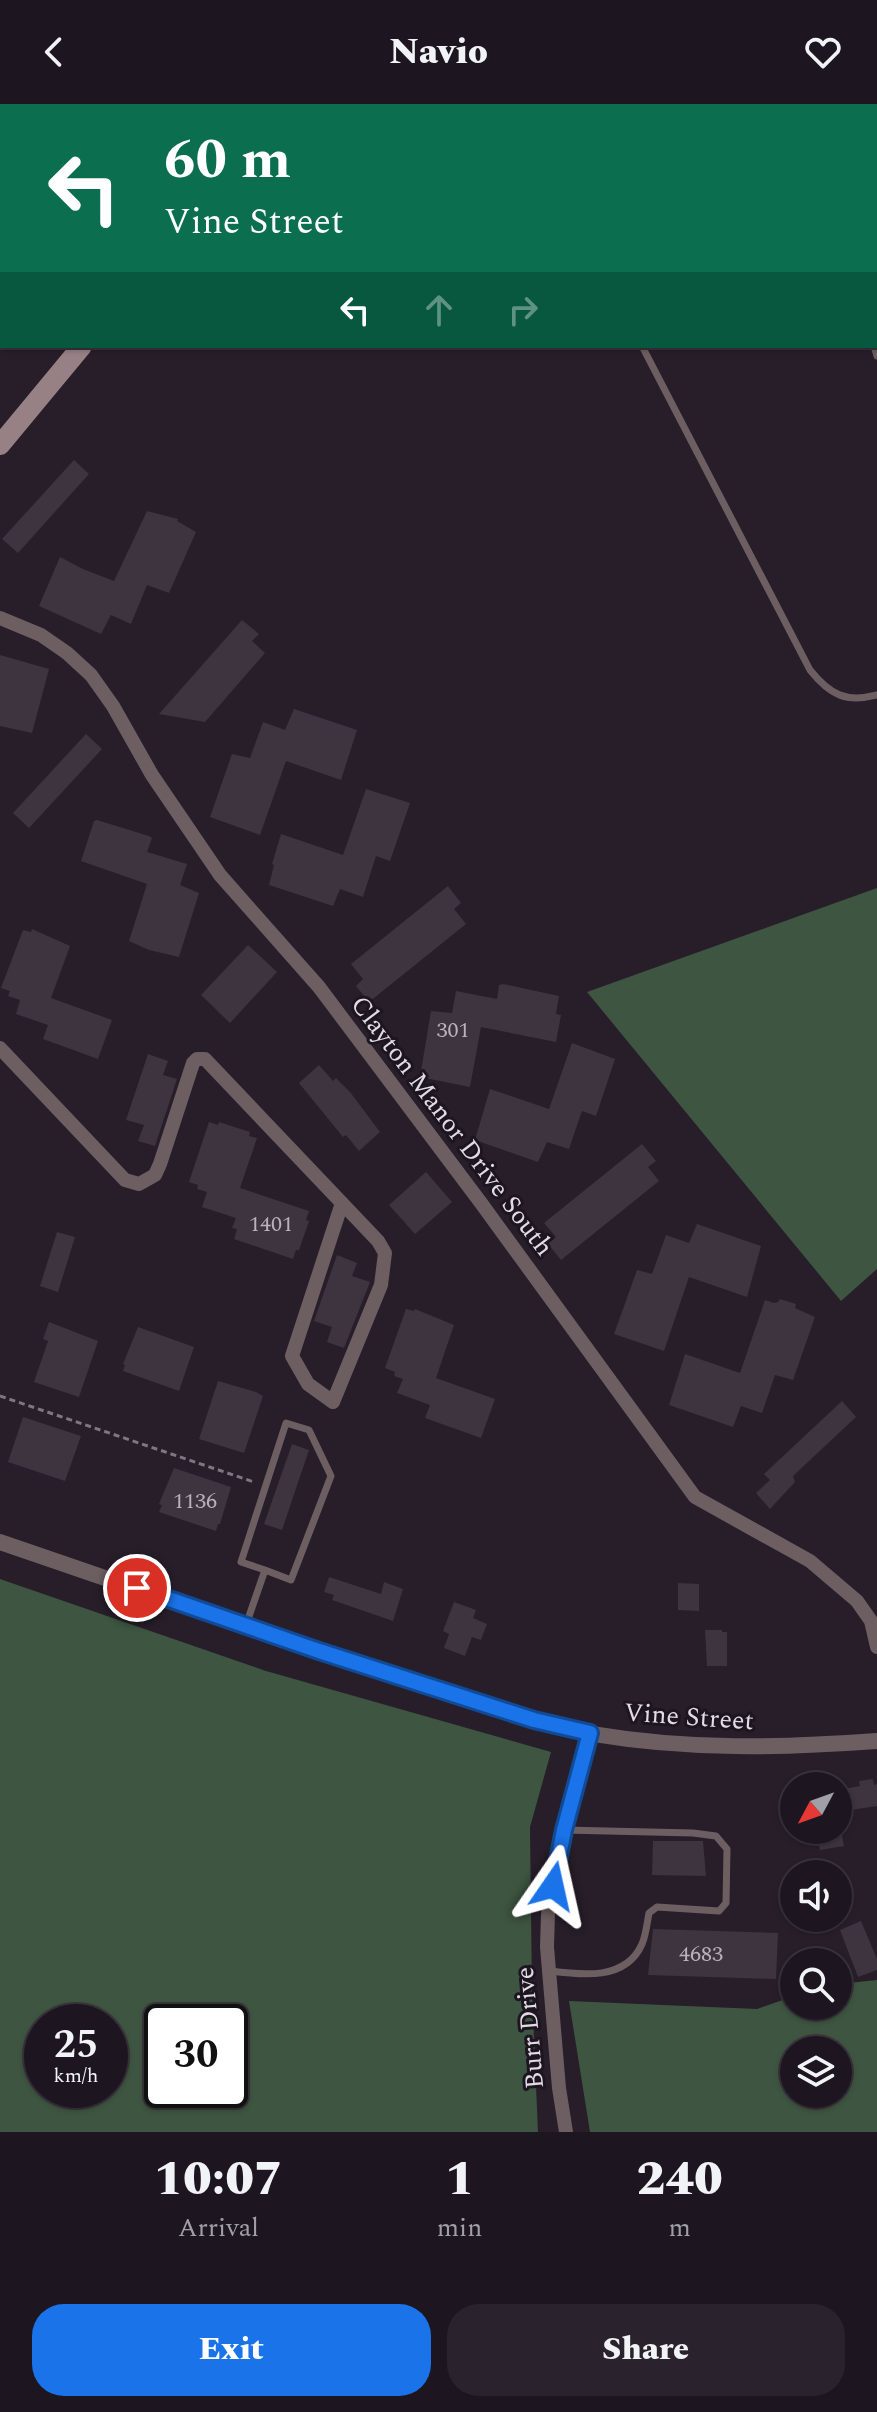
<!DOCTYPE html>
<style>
:root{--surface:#1d1620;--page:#2a232d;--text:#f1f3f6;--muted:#a09fa5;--line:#3b353e;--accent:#1a73e8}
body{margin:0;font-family:Spectral,serif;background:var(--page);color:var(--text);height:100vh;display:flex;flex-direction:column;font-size:30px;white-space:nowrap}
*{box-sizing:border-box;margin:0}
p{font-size:26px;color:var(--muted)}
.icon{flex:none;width:44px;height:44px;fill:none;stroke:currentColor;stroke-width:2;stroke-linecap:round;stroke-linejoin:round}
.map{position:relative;height:2028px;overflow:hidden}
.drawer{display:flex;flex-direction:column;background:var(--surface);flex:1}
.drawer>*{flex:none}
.banner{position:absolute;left:0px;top:0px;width:878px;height:244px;box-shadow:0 2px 6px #0004,0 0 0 2px var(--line);background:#0b6e4f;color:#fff;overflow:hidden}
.needle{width:52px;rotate:229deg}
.tools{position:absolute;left:780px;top:1668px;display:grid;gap:16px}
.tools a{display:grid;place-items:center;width:72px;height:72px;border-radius:50%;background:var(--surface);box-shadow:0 2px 6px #0004,0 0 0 2px var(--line);font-size:40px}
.speed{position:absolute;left:24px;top:1900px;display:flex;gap:16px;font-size:40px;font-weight:700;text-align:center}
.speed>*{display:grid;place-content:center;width:104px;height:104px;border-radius:50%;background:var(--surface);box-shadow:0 2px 6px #0004,0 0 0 2px var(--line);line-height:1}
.speed small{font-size:20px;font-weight:400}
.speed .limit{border:4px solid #111;border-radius:12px;background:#fff;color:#111}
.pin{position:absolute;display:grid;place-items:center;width:68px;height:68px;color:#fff;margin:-34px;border:4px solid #fff;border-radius:50%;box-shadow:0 2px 8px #0007}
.me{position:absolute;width:88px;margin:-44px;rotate:11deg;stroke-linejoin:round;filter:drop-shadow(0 0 6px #0008)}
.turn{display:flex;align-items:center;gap:28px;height:168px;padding:0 32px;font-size:36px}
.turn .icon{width:104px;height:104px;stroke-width:2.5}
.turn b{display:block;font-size:56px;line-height:68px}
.lanes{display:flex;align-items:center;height:76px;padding:0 32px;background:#0003;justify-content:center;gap:40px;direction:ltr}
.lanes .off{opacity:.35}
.eta{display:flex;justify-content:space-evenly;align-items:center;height:136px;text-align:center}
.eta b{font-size:48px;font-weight:800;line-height:56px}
.cta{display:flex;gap:16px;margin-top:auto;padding:16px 32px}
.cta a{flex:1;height:92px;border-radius:32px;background:var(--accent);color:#fff;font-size:32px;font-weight:800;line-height:92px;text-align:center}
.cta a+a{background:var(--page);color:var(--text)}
header{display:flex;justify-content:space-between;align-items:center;height:104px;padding:0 32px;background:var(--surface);font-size:36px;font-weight:800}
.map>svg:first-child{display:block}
.forest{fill:#3e5541;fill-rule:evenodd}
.building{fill:#3d3440}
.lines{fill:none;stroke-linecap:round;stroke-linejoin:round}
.path{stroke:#7e7680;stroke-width:3;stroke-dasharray:6 4;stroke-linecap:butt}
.service{stroke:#6d5f61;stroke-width:7}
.minor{stroke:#6d5f61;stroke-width:14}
.tertiary{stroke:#6d5f61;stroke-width:16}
.secondary{stroke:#988184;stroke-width:20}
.route-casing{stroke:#114b97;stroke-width:20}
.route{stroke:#1a73e8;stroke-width:14}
.labels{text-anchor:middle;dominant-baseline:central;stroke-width:6;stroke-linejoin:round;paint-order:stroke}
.number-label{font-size:22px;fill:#b9b2bb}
.street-label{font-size:26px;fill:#e2dce4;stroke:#1d1520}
</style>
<header><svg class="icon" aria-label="back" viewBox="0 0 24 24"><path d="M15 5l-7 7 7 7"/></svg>Navio<svg class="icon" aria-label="heart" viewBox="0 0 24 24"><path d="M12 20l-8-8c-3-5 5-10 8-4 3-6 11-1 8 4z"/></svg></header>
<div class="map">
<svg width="877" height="2028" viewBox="0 0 877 2028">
<rect width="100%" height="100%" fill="#271e2a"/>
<!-- forest -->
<path class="forest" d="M877 784V1165L841 1197 587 888Z
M0 1475 266 1567 551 1648 530 1723 532 1889 538 2028H0ZM42 1918H110V1986H42ZM162 1918H230V1986H162Z
M877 1876V2028H590L569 1897 757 1905 794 1892V1902H838V1880ZM794 1946H838V1990H794Z"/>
<!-- building -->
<path class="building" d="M74 356 89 370 18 449 2 435Z
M147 407 178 415 177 417 196 428 169 489 147 481 131 520 111 511 101 530 39 502 60 453 83 465 114 477Z
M242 516 259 530 252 537 265 549 205 618 159 610Z
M0 551 49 565 32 629 0 622Z
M294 605 357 626 341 676 286 657 260 731 210 713 232 650 250 654 263 618 285 626Z
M86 630 102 645 29 724 13 709Z
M366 685 410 699 390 757 376 752 363 793 340 785 333 802 269 781 274 761 272 760 281 730 343 751Z
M97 716 149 732 152 734 147 748 187 760 180 781 199 789 179 853 149 846 129 837 147 780 81 757 94 717Z
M448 782 461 799 454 805 466 820 369 898 356 882 363 875 351 860Z
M32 825 70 842 51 894 112 916 98 955 43 935 48 921 16 910 20 896 8 892 10 887 1 884 23 826 31 828Z
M248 841 277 868 230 919 201 891Z
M503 880 559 892 556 910 561 911 556 938 481 923 470 983 420 973 431 907 452 909 456 887 497 895 499 881Z
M572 939 615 955 596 1012 582 1007 569 1045 547 1038 538 1058 475 1036 490 985 549 1005Z
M148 950 168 957 163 971 177 975 155 1042 138 1037 144 1021 126 1016Z
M319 961 333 977 336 974 350 988 380 1028 359 1047 346 1031 343 1033 299 979Z
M209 1018 218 1021 219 1018 250 1028 249 1032 257 1034 240 1084 309 1107 306 1116 309 1117 299 1146H296L293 1155 234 1135 237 1125 232 1124 236 1114 202 1103 207 1088 197 1085 198 1081 189 1078Z
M642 1040 656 1057 648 1063 659 1077 561 1156 548 1140 556 1133 544 1119Z
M426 1068 452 1098 415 1130 389 1101Z
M697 1120 761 1142 747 1193 689 1173 664 1247 614 1230 637 1166 652 1170 666 1131 689 1139Z
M57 1128 75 1133 58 1188 40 1182Z
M337 1151 357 1159 352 1172 370 1178 344 1244 327 1238 332 1223 314 1217Z
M780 1195 796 1200 795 1204 815 1213 793 1276 775 1271 762 1309 741 1302 733 1323 669 1301 685 1250 740 1269 765 1196 774 1199 778 1198Z
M406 1205 414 1207 415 1205 454 1221 436 1274 495 1295 481 1334 425 1314 430 1301 397 1289 403 1275 394 1272 395 1268 385 1264Z
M49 1218 98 1237 79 1293 34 1278 48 1237 43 1235Z
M138 1223 194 1243 179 1287 123 1267 125 1261 123 1260Z
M218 1277 256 1288 263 1292 244 1349 199 1335Z
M842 1297 856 1313 793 1372 795 1378 770 1405 756 1389 770 1376 764 1370Z
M23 1313 81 1332 65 1377 8 1358Z
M292 1340 309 1346 282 1426 264 1420Z
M174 1364 231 1383 220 1420H218L216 1427 159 1408 162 1401 159 1400Z
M329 1473 381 1490 384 1478 403 1485 393 1517 332 1496 334 1491 324 1488Z
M678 1479 699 1480V1507L678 1506Z
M454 1498 476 1506 473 1514 487 1520 481 1536 472 1533 465 1552 444 1544 449 1530 443 1527Z
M705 1526H722V1528H727V1562H707Z
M873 1675 874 1681 877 1680V1702L838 1708V1686L860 1682 859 1677Z
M816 1726H841L844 1742 820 1746Z
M653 1737H703L706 1772 652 1771Z
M861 1817 877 1855V1866L858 1873 840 1826Z
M653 1825 778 1829 776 1875 648 1871Z"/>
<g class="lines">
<!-- path -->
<path class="path" d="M0 1292 254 1378"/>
<!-- service -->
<path class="service" d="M93 0 95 2
M515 0 516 2
M789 0V2
M146 2 147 0
M0 173 2 171
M642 242 810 566C830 591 846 599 877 591
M874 242 877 252
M246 1521 265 1466 241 1458 286 1319 309 1326 331 1372 291 1476 265 1466
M550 1867C581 1871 626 1877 642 1840 646 1831 647 1819 649 1809L657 1803 719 1807 726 1799 727 1745 716 1732 693 1729 564 1726"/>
<!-- minor -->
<path class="minor" d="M0 101 2 103
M0 514 41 531 67 549 91 571 113 602 152 671 220 771 319 883 481 1099 695 1393 810 1457 857 1497 871 1517 877 1543
M0 944 125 1076 139 1080 155 1071 160 1060 193 959 197 955H205L378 1137 385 1149 381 1181 333 1298 308 1280 292 1252 342 1099
M566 2028 559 1984 547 1843 548 1810 564 1726 590 1629"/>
<!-- tertiary -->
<path class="tertiary" d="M0 1438C132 1483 263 1529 396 1572 461 1593 526 1618 593 1630 688 1646 782 1644 877 1637"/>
<!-- secondary -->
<path class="secondary" d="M276 2 277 0
M0 341 82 242"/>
</g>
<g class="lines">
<defs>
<path id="route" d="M137 1484 319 1547 534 1616 590 1629 564 1726 553 1782"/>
</defs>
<!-- route casing -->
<use href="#route" class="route-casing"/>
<!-- route -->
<use href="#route" class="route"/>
</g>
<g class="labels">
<!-- number labels -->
<g class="number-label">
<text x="453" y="926">301</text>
<text x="271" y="1120">1401</text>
<text x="195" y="1397">1136</text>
<text x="701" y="1850">4683</text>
</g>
<!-- street labels -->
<g class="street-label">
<text transform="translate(452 1022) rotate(53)">Clayton Manor Drive South</text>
<text transform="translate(689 1613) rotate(4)">Vine Street</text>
<text transform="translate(530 1924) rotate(-95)">Burr Drive</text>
</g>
</g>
</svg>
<div class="tools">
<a><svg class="needle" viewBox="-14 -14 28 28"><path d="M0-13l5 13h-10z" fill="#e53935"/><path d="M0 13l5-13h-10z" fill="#a09fa5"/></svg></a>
<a><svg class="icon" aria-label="sound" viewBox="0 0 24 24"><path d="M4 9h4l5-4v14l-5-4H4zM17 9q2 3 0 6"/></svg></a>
<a><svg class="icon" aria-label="search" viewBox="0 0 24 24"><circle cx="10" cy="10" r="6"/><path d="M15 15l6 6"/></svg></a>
<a><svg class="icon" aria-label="layers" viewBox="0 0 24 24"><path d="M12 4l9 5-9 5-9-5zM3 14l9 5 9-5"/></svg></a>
</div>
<div class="speed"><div>25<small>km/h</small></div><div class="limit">30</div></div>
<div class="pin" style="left:137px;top:1484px;background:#d93025"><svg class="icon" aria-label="arrive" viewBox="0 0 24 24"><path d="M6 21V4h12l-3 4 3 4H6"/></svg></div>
<svg class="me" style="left:553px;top:1782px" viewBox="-20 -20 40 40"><path d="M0-17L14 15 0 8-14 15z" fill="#1a73e8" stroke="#fff" stroke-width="4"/></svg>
<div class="banner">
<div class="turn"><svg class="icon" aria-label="left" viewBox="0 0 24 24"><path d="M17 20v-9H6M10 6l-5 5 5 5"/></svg><div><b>60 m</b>Vine Street</div></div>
<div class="lanes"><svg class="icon" aria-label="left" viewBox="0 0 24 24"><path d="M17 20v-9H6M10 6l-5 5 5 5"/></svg><svg class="icon off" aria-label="ahead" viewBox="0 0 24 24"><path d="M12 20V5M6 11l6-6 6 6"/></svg><svg class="icon off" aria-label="right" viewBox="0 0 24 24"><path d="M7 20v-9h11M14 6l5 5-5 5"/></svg></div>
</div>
</div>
<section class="drawer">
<div class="eta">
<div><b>10:07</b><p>Arrival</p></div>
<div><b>1</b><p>min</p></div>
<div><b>240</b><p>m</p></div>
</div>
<div class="cta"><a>Exit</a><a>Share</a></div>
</section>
